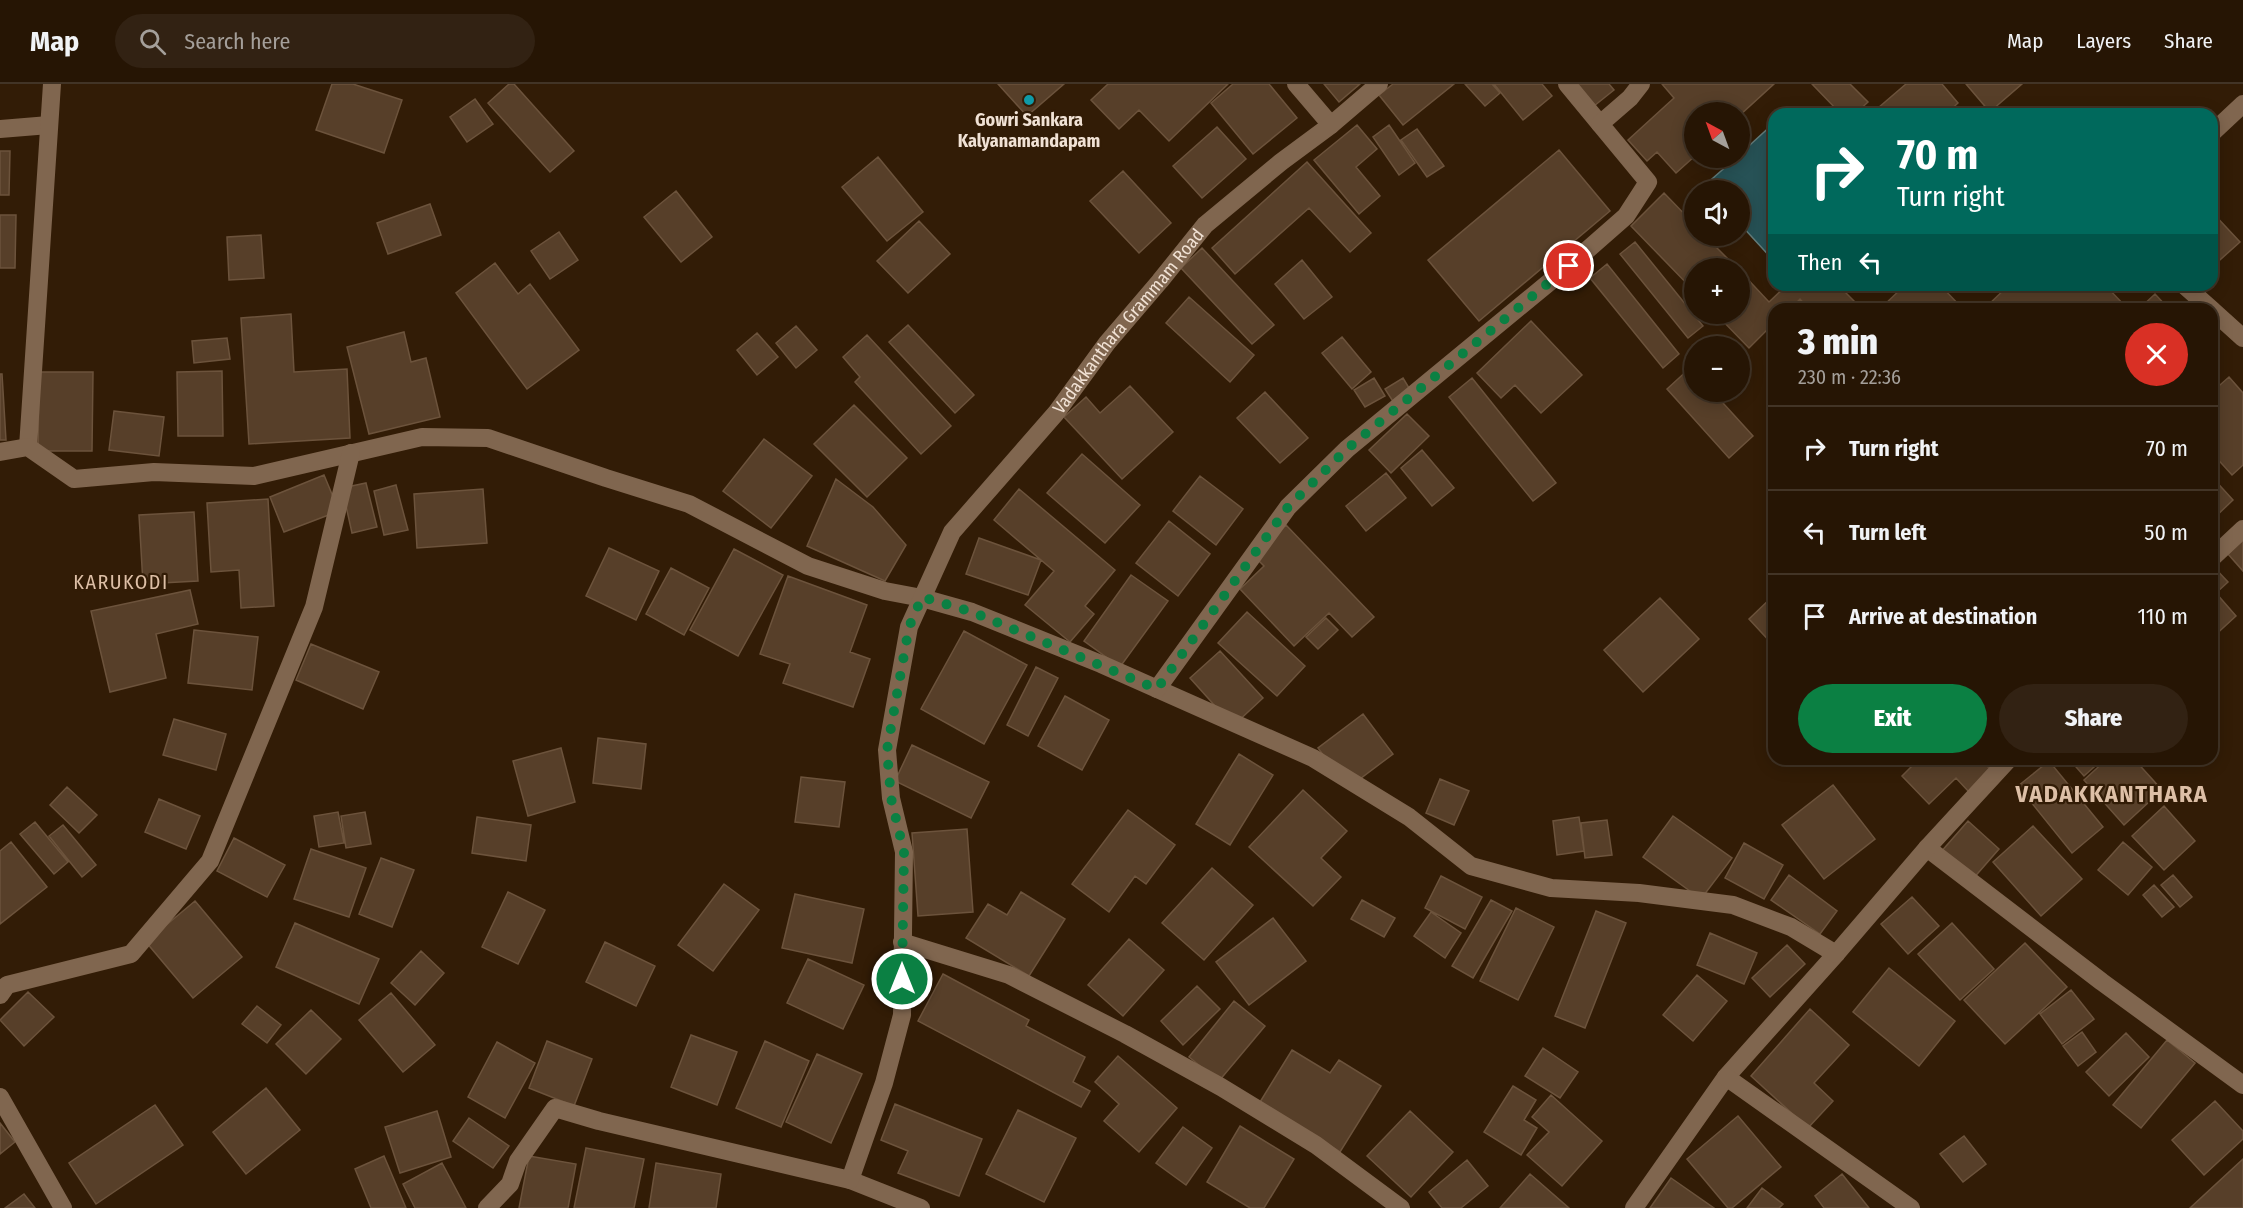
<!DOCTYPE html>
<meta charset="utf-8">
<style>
:root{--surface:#261504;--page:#322213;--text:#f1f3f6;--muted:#a49f9a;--line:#423426;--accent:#0b8043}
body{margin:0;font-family:"Fira Sans Condensed",sans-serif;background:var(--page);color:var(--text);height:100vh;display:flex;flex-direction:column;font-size:22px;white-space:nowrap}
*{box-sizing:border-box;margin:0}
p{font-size:20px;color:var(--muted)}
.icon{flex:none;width:33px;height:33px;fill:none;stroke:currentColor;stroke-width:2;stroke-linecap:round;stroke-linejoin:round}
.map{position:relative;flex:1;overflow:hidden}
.side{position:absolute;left:1768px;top:219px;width:450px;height:462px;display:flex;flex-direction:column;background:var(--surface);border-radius:18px;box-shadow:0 3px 15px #0003,0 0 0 2px var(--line)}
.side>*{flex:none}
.banner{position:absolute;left:1768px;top:24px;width:450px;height:183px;border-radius:18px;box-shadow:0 3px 15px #0003,0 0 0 2px var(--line);background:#00695c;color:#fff;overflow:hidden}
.needle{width:39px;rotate:319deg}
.buttons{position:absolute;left:1684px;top:18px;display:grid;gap:12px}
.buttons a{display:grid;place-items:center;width:66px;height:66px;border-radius:50%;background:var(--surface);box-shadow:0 3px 15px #0003,0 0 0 2px var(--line);font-size:30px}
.pin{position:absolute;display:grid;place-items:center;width:51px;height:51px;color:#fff;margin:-26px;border:3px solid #fff;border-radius:50%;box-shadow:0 2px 6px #0007}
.me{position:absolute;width:66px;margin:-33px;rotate:0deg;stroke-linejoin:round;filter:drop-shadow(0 0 4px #0008)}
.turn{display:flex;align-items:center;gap:21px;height:126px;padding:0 30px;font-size:27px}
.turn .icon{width:78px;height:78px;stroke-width:2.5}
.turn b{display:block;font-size:42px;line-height:51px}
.then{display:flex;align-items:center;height:57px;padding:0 30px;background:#0003;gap:12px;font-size:22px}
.round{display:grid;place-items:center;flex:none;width:63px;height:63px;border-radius:32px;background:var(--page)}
.head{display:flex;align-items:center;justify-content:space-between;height:102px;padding:0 30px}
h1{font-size:36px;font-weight:800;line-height:45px}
.action{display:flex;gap:12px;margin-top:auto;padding:12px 30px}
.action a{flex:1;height:69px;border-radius:36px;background:var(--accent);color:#fff;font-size:24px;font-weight:800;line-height:69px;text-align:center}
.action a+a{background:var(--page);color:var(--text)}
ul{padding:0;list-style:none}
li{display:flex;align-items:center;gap:18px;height:84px;padding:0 30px;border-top:2px solid var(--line)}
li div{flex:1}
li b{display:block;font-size:22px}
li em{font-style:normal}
header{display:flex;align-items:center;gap:36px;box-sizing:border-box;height:84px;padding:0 30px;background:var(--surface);border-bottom:2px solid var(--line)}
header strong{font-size:28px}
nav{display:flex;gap:33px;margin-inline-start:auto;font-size:21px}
.search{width:420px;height:54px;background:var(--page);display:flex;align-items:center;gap:15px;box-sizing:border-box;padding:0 21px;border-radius:33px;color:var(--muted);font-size:22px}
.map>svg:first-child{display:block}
.water{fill:#275256;stroke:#647d7c;stroke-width:1.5}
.building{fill:#573f29;stroke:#6c533c;stroke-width:1.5}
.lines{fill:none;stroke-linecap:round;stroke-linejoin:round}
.minor{stroke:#80664f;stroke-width:18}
.route{stroke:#0b8043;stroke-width:10;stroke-dasharray:0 18}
.culture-dot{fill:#0f9aa8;stroke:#321c06;stroke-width:2}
.labels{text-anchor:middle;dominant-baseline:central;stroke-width:4.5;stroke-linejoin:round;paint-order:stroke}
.poi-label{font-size:18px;font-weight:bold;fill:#f1e2d5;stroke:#321c06}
.street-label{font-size:18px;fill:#f1e2d5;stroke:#321c06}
.neighbourhood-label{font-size:20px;letter-spacing:1.5px;fill:#ddbfa6;stroke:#321c06}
.district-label{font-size:24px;font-weight:bold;letter-spacing:1.5px;fill:#ddbfa6;stroke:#321c06}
</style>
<header>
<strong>Map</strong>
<div class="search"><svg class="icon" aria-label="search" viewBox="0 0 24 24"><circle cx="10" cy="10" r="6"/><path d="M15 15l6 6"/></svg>Search here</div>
<nav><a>Map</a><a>Layers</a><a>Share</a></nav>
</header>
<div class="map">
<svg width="2243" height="1124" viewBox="0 0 2243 1124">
<rect width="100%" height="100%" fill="#321c06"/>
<!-- water -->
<path class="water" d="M1774 39V177L1740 140V106H1710L1705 101 1736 74H1740V70Z"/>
<!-- building -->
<path class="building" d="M332 0H353L402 16 384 69 316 46Z
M509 0H514L574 67 550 88 488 19Z
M998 0H1064L1027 32Z
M1108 0H1228L1169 57 1139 26 1119 45 1091 16Z
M1233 0H1269L1297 34 1253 70 1211 19Z
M1324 0H1360L1339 18Z
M1393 0H1454L1403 41 1379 11Z
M1465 0H1492L1500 9 1485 22Z
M1494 0H1542L1552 12 1523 36Z
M1575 0H1609L1614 6 1594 22Z
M1662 0H1774L1740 31V28H1695V72L1676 89 1657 68 1647 77 1628 56 1674 14Z
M1812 0H1850L1868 18 1855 30H1841Z
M1906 0H1942L1958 19 1946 30H1871Z
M1966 0H2022L1992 26 1995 30H1985L1989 27Z
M475 15 493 40 467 58 450 33Z
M1357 41 1377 65 1356 83 1380 112 1359 130 1314 76Z
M1389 41 1415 79 1399 91 1373 53Z
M1217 43 1246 75 1202 114 1173 82Z
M1417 45 1444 82 1427 93 1401 56Z
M1559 66 1610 127 1479 237 1428 176Z
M0 67H10L9 111H0Z
M878 73 923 128 887 157 842 103Z
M1307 78 1371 149 1350 168 1309 124 1235 190 1212 164Z
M1123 87 1171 139 1139 169 1090 117Z
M676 107 712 153 681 178 644 133Z
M1664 109 1695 141V152H1705L1737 184H1695V208L1631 142Z
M430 120 441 151 388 170 377 139Z
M2212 128 2240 158 2212 183Z
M0 131H16L15 184H0Z
M919 137 950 170 908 209 877 177Z
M559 148 578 176 550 195 531 167Z
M261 151 264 194 229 196 227 153Z
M1635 158 1703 242 1688 254 1620 170Z
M1202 164 1274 241 1252 260 1181 184Z
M1302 176 1332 213 1304 235 1275 200Z
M495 179 518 210 530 200 579 266 527 305 456 209Z
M1607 180 1679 270 1663 284 1590 194Z
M1740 187 1769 218 1787 201H1838L1862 225H1809L1800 215 1790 225H1774V239L1749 264 1716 230H1740Z
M1905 201H1940L1963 225H1880Z
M2009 201H2105L2126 223 2124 225H1984Z
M2155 210 2169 225H2139Z
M1189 213 1254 271 1230 298 1166 239Z
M291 230 294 288 347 285 350 354 249 360 241 234Z
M1531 237 1582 291 1541 329 1515 301 1501 314 1477 289Z
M908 241 974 311 955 329 889 258Z
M796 242 817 266 796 284 776 259Z
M404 248 411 278 426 274 440 333 369 350 347 263Z
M757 249 778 273 757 291 737 266Z
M867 251 951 342 921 370 855 298 860 293 843 273Z
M1342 253 1371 288 1352 305 1322 269Z
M227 254 230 275 194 279 192 257Z
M1691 283 1695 288V308H1713L1753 352 1729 374 1667 305Z
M222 287 223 352H178L177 288Z
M39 288H93L92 367H38Z
M0 290H2L6 356H0Z
M2229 293 2243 309V381L2232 391 2212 369V308Z
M1374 294 1385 312 1365 323 1354 306Z
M1403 294 1412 309 1394 319 1385 305Z
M1472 294 1556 399 1533 417 1449 313Z
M1130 302 1173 348 1122 395 1064 333 1086 313 1100 329Z
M1265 308 1308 354 1280 379 1237 334Z
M854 321 907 374 867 413 814 360Z
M114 327 164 333 159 372 109 366Z
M1407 330 1429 352 1391 389 1369 366Z
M764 355 812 392 771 444 723 407Z
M1422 366 1454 404 1432 422 1401 384Z
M1082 370 1140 421 1105 459 1047 409Z
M1386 389 1406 414 1366 447 1346 422Z
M324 391 339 427 284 448 270 413Z
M1200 392 1243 425 1216 461 1173 427Z
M2212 393 2233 416 2212 436Z
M836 395 873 423 906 461 885 497 807 462Z
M366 399 377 443 352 449 342 404Z
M396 401 408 446 384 451 374 407Z
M483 405 487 459 417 464 414 410Z
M1019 405 1115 486 1085 522 1094 530 1070 558 1025 521 1054 487 994 436Z
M268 415 274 522 241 524 239 486 211 488 207 419Z
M194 428 198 497 143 500 139 431Z
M1169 437 1210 470 1178 512 1136 479Z
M1286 441 1374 533 1352 553 1329 529 1294 562 1240 505 1264 482 1254 472Z
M979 454 1041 476 1028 511 966 490Z
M2243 455V487L2228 470Z
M609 464 659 487 636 536 586 512Z
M734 465 783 491 738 572 690 546Z
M2212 481 2228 498 2216 509 2236 532 2212 554Z
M671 484 709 504 684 551 646 530Z
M1131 491 1168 517 1120 583 1084 557Z
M788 492 867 521 850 568 870 575 853 623 783 599 790 580 760 570Z
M190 506 198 540 156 550 166 594 110 608 91 527Z
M1774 511V562L1749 535Z
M1660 514 1699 555 1643 608 1604 566Z
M1247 528 1305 582 1277 612 1218 559Z
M1326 534 1338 546 1318 565 1306 553Z
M194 546 258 553 252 606 188 599Z
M964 547 1027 581 984 660 921 625Z
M311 560 379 588 363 625 296 596Z
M1220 567 1263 614 1233 642 1190 594Z
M1036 583 1058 594 1028 652 1007 641Z
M1065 612 1109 636 1082 686 1038 662Z
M1363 630 1393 670 1348 704 1318 664Z
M174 635 226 650 216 686 163 671Z
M598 654 646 660 641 705 593 699Z
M912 661 989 698 971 734 895 697Z
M561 664 575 718 528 732 513 677Z
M1239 670 1273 691 1230 761 1196 740Z
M1919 675H1980L1991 686 1969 708 1956 694 1929 720 1902 692Z
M2069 675H2103L2084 692Z
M2107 675H2134L2162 706 2124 741 2084 696Z
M2049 677 2103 743 2072 769 2018 702Z
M801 693 845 698 839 743 795 738Z
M1440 695 1469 707 1454 741 1426 729Z
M1833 701 1875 755 1824 795 1782 741Z
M67 703 97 731 79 749 50 721Z
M1303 706 1347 747 1321 774 1341 793 1313 822 1249 763Z
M159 715 200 732 186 765 145 748Z
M2164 722 2195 757 2164 786 2132 752Z
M1128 726 1175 761 1146 800 1135 792 1109 828 1072 800Z
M338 728 344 759 319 763 314 732Z
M365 728 371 760 346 764 341 732Z
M1673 732 1732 774 1701 815 1643 773Z
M477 733 531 741 526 777 472 769Z
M1579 733 1584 767 1557 771 1553 737Z
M1607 736 1612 771 1585 774 1581 739Z
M1968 737 1999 765 1972 796 1940 769Z
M35 738 68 778 54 790 20 750Z
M63 741 96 781 82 793 49 752Z
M2033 742 2082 795 2041 832 1993 778Z
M967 745 973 828 918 832 912 749Z
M234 754 285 781 267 813 217 787Z
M11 758 47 803 0 840V767Z
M2123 758 2152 783 2128 811 2098 786Z
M1744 759 1783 781 1764 815 1725 794Z
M311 765 366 784 349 833 294 815Z
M381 774 414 786 392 843 359 830Z
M1212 784 1253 821 1204 876 1162 839Z
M1789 791 1837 827 1820 850 1771 816Z
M2173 791 2192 813 2180 823 2161 801Z
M1441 792 1482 813 1465 845 1425 824Z
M724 800 759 826 713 887 678 861Z
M2154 801 2174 823 2162 833 2143 811Z
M508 808 545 826 518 880 482 863Z
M1021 808 1065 835 1029 892 966 854 988 820 1007 831Z
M795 810 864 825 852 879 782 864Z
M1912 813 1939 842 1908 870 1881 840Z
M1362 816 1395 834 1384 853 1351 835Z
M1491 816 1512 827 1473 894 1452 882Z
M195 817 242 873 193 914 146 858Z
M1516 824 1554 843 1518 916 1480 897Z
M1596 827 1626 839 1585 944 1555 932Z
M1431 828 1461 849 1445 874 1414 852Z
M1273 834 1306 877 1249 921 1216 878Z
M295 839 379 875 359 920 276 883Z
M1952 839 1994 885 1960 916 1918 870Z
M1710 849 1757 869 1744 900 1697 881Z
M1129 855 1164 886 1123 932 1088 901Z
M605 858 655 882 636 922 586 898Z
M2025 859 2067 903 2005 960 1964 916Z
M1787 861 1805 880 1770 913 1752 894Z
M421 867 444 889 415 921 391 899Z
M808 875 864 901 843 945 787 919Z
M1889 884 1955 937 1919 982 1853 928Z
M943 890 1029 936 1026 942 1085 973 1073 998 1090 1007 1081 1023 918 937Z
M1697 891 1727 917 1693 957 1663 931Z
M1197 902 1220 925 1183 961 1161 937Z
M2071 906 2094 935 2062 960 2040 930Z
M28 908 54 933 24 962 0 936Z
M391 909 435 961 403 988 359 936Z
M1234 917 1265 942 1219 997 1189 973Z
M257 922 281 941 267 959 242 940Z
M1810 925 1849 961 1814 999 1833 1017 1808 1044 1751 992Z
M311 926 341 955 306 990 276 960Z
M2082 948 2096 968 2078 982 2063 962Z
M2126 949 2149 973 2109 1012 2086 988Z
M691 951 737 968 717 1021 671 1003Z
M2167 956 2195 979 2141 1044 2113 1021Z
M547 957 592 975 574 1022 529 1004Z
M765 957 809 977 781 1043 736 1024Z
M497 958 535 979 505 1034 468 1013Z
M1543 964 1578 988 1560 1014 1525 992Z
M1292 966 1330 989 1339 976 1381 1002 1340 1068 1260 1018Z
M817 970 862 990 831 1059 786 1038Z
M1118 972 1177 1024 1139 1068 1104 1037 1119 1020 1095 998Z
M1513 1002 1536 1016 1524 1036 1537 1044 1521 1071 1484 1048Z
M266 1004 300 1046 246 1090 213 1048Z
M1551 1011 1602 1057 1562 1102 1527 1071 1549 1048 1532 1033Z
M2215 1017 2243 1047V1055L2204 1091 2172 1056Z
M895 1020 982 1055 959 1112 898 1089 908 1067 881 1056Z
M155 1021 183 1061 96 1120 69 1079Z
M1018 1026 1076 1054 1044 1118 986 1090Z
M437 1027 451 1073 400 1089 385 1043Z
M1410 1027 1453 1068 1411 1113 1367 1072Z
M1738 1032 1781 1083 1732 1124H1728L1687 1075Z
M469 1034 509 1062 493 1084 453 1057Z
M0 1039 15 1058 0 1070Z
M1240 1042 1294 1075 1264 1124H1250L1207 1098Z
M1183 1043 1212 1064 1186 1101 1156 1079Z
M1964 1052 1986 1080 1963 1098 1940 1070Z
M586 1064 644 1075 634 1124H574Z
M384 1072 406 1124H371L355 1085Z
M529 1072 576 1080 568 1124H519Z
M2243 1075V1124H2190Z
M1467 1076 1488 1102 1461 1124H1442L1429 1108Z
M442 1079 466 1124H415L403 1100Z
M656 1079 721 1090 716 1124H649Z
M1530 1090 1569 1124H1500Z
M1842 1090 1869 1124H1824L1815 1112Z
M1671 1094 1714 1124H1650Z
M1762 1104 1783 1120 1779 1124H1747Z
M24 1110 35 1124H5Z"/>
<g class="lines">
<!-- minor -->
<g class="minor">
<path d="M1296 0 1331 41"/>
<path d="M1567 0 1600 40"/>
<path d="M0 45 49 41"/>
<path d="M2212 49 2243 20"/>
<path d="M2184 201 2211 225"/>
<path d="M2212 226 2243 254"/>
<path d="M28 363 52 0"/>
<path d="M0 368 28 363 74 395 154 388 254 392 422 353 488 354 606 394 689 420 808 482 885 507 922 514 972 528 1101 580 1313 674 1409 733 1471 782 1551 804 1639 809 1733 821 1791 843 1836 870 1726 993 1634 1124"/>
<path d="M2212 474 2243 445"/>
<path d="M1157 605 1288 423 1347 365 1569 182 1626 132 1648 98 1600 40 1630 14 1641 0"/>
<path d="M1927 764 2102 898 2243 1001"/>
<path d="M902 858 1009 891 1125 950 1221 1003 1316 1061 1401 1124"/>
<path d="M1836 870 1927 764 2009 675"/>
<path d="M0 911 7 901 131 870 210 777 314 523 351 369"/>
<path d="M1726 993 1911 1124"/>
<path d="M0 1013 63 1124"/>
<path d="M850 1096 921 1124"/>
<path id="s1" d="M487 1124 510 1100 518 1077 555 1024 599 1037 850 1096 884 999 902 931 904 768 891 714 887 666 909 543 952 448 1056 329 1107 259 1160 197 1205 141 1281 78 1331 41 1379 0"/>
</g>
</g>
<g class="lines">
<!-- route -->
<path class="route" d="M902 895 904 768 891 714 887 666 909 543 922 513 972 528 1157 605 1288 423 1347 365 1569 182"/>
</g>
<!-- markers -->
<circle class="culture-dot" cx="1029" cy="16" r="6"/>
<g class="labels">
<!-- poi labels -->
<g class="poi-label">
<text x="1029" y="36">Gowri Sankara<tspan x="1029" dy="21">Kalyanamandapam</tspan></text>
</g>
<!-- street labels -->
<g class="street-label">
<text stroke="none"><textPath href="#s1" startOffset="1370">Vadakkanthara Grammam Road</textPath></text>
</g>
<!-- neighbourhood labels -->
<g class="neighbourhood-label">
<text x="121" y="498">KARUKODI</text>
</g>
<!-- district labels -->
<g class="district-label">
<text x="2112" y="710">VADAKKANTHARA</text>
</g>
</g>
</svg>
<div class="buttons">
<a><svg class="needle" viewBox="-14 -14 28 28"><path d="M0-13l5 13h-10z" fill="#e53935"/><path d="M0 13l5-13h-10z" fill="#a49f9a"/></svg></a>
<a><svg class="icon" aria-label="sound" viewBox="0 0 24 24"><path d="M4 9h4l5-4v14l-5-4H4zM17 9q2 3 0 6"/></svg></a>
<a>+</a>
<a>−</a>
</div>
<div class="pin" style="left:1569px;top:182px;background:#d93025"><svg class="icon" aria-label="arrive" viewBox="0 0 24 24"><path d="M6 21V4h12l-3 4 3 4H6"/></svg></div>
<svg class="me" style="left:902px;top:895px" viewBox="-20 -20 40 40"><circle r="17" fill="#0b8043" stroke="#fff" stroke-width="3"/><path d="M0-11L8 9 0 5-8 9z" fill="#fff"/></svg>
<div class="banner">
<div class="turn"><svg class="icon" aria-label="right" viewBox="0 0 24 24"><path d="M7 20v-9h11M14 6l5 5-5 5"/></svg><div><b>70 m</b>Turn right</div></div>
<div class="then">Then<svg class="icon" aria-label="left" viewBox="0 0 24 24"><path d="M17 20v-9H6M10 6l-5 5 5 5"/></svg></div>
</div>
<section class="side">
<div class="head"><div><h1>3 min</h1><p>230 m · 22:36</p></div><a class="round" style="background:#d93025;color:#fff"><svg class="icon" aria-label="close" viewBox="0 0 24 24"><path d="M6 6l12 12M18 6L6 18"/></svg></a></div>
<ul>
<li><svg class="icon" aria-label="right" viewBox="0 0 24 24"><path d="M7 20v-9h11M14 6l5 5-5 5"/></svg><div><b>Turn right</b></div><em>70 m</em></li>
<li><svg class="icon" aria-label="left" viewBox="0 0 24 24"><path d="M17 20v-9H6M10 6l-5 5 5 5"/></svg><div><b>Turn left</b></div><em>50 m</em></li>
<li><svg class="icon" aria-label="arrive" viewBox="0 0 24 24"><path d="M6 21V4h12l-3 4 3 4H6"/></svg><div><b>Arrive at destination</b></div><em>110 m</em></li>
</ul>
<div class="action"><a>Exit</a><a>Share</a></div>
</section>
</div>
